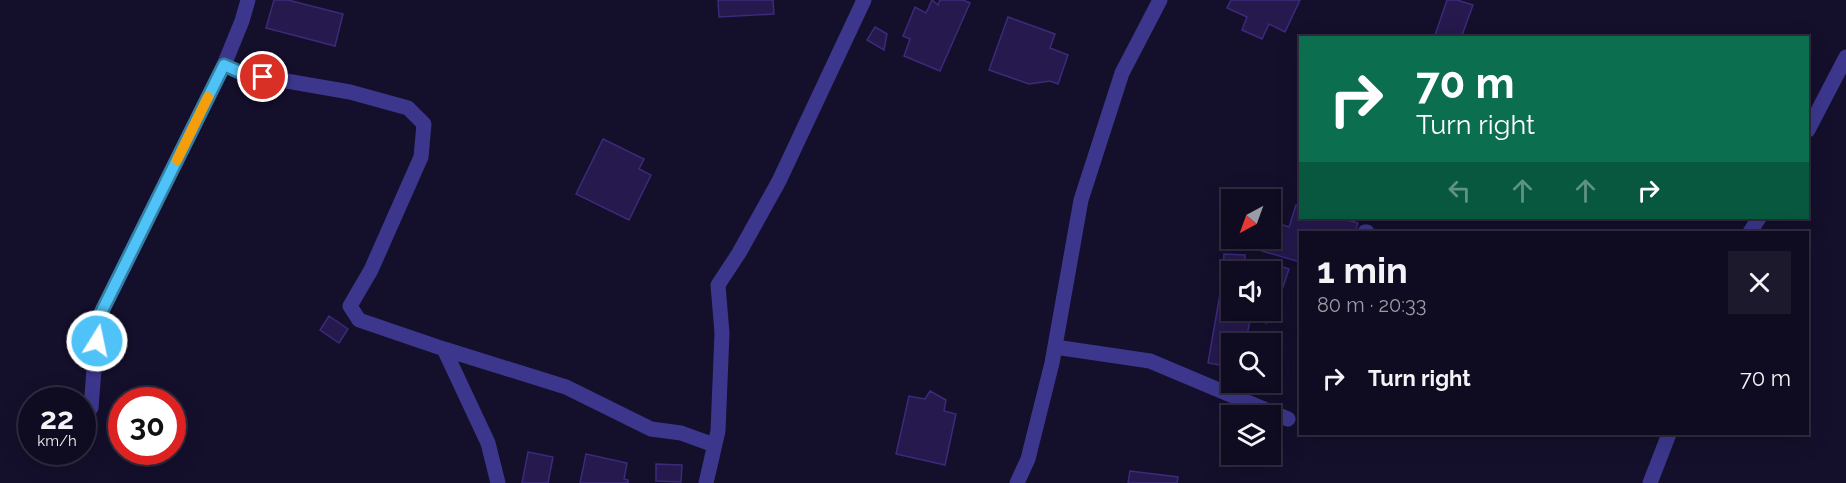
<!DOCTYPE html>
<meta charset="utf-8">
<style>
:root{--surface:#0f0b20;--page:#1d192d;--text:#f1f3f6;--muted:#9b9ba5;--line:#2f2b3e}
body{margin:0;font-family:Raleway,sans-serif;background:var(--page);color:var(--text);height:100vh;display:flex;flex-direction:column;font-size:22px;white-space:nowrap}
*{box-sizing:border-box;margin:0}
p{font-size:20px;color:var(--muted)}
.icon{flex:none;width:33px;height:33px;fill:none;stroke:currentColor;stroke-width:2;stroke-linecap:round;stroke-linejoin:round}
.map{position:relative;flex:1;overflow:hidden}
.side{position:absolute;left:1299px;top:231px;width:510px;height:204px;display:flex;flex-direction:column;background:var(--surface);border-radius:0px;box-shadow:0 6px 24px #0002,0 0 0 2px var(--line)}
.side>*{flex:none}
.guide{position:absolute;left:1299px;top:36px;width:510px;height:183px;border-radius:0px;box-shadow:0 6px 24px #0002,0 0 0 2px var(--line);background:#0b6e4f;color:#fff;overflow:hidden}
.needle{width:39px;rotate:221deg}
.buttons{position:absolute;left:1221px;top:189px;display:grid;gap:12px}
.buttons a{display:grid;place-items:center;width:60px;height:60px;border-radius:0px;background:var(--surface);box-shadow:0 6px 24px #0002,0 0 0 2px var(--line);font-size:30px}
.speed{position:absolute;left:18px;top:387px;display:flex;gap:12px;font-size:30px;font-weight:700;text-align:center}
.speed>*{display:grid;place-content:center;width:78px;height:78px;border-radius:50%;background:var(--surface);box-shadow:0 6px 24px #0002,0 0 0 2px var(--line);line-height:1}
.speed small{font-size:15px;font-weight:400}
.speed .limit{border:9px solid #d22;background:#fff;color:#111}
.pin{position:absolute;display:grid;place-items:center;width:51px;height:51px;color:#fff;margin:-26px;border:3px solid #fff;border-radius:50%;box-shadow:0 2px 6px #0007}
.me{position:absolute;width:66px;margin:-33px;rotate:10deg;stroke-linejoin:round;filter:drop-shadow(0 0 4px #0008)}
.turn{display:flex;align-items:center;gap:21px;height:126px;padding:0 18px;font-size:27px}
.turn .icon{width:78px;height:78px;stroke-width:2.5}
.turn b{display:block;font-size:42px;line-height:51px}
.lanes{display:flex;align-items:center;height:57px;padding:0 18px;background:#0003;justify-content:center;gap:30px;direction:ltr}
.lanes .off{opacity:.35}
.round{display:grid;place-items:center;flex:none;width:63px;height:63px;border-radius:0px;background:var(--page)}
.summary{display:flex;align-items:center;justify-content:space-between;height:102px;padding:0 18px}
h1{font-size:36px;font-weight:700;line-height:45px}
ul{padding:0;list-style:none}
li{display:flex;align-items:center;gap:18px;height:90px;padding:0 18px}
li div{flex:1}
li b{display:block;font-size:22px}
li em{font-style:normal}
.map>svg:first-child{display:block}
.building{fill:#25194d;stroke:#3c2a7b;stroke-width:1.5}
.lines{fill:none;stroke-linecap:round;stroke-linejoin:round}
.minor{stroke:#3c378d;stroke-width:15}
.route-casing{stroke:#337fa1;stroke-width:15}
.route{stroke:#4fc3f7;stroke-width:10}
.slow{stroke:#f59e0b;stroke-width:10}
</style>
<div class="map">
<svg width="1846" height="483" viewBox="0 0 1846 483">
<rect width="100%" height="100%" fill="#140f2b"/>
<!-- building -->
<path class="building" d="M274 0H288L343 14 335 46 266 28Z
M718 0H773L774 14 719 17Z
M932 0 938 5 940 0H963L970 3 940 71 904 56 910 39 903 36 915 7 926 13Z
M1231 0H1300L1285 32 1269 24 1262 39 1242 30 1247 17 1227 8Z
M1447 0H1457L1473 5 1461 38H1441L1435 35Z
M1008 17 1055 34 1050 48 1068 55 1058 84 1050 81 1029 84 989 70Z
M875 27 887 34 884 50 867 40Z
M603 139 644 159 639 169 651 175 629 220 576 194Z
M1296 205 1300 206V218H1340L1358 223 1355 232H1300V262L1262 251 1266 238H1270L1271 221 1289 227Z
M1224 254 1245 255V272H1232V287L1222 284Z
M1262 260 1289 269 1282 290 1270 287V272H1258Z
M1220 294 1232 297V310H1269L1267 323 1250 320 1246 341 1258 344H1232V367L1208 363Z
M329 316 348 329 339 343 320 330Z
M930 391 946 400 944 411 956 414 945 465 896 454 909 396 925 399Z
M528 452 553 457 548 483H522Z
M586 454 627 463 624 479 628 480V483H580Z
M656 464 682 465 681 482 656 481Z
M1130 471 1178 477 1177 483H1128Z"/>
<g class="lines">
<!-- minor -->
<path class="minor" d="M224 65 241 73 350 92 408 108 424 124 421 157 371 270 350 306 359 320 444 349 566 387 651 429 681 433 714 445
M1808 130 1846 57
M1365 232H1367
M1750 232 1759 218
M1055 347 1150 361 1288 419
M444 349 488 443 498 483
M91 408 98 319 224 65 242 21 248 0
M706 483 718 431 722 333 718 285 739 253 779 181 864 0
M1017 483 1028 459 1052 363 1081 200 1122 73 1160 0
M1650 483 1669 434"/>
</g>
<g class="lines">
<defs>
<path id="route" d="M97 341 98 319 224 65 242 73 263 77"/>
</defs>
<!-- route casing -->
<use href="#route" class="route-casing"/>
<!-- route -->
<use href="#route" class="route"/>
<!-- slow -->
<path class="slow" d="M177 160 208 97"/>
</g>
</svg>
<div class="buttons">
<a><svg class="needle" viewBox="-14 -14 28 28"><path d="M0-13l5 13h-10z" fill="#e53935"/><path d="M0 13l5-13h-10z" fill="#9b9ba5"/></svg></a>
<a><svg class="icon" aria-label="sound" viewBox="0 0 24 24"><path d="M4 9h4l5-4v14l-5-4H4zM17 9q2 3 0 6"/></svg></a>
<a><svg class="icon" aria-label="search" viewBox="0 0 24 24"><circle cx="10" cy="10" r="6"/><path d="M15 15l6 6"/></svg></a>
<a><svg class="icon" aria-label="layers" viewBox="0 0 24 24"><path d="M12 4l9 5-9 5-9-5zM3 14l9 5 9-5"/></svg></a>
</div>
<div class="speed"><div>22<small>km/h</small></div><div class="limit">30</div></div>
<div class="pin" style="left:263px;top:77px;background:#d93025"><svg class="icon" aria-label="arrive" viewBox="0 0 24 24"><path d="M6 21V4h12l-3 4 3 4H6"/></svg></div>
<svg class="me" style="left:97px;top:341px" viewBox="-20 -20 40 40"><circle r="17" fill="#4fc3f7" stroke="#fff" stroke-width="3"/><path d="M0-11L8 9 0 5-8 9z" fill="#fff"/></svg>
<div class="guide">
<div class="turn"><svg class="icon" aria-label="right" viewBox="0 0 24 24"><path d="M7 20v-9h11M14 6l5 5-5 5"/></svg><div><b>70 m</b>Turn right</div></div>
<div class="lanes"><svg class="icon off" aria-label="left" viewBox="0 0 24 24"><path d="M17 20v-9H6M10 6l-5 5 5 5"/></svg><svg class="icon off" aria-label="ahead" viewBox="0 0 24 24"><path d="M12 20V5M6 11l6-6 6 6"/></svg><svg class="icon off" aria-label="ahead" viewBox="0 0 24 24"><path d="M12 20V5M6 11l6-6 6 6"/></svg><svg class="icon" aria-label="right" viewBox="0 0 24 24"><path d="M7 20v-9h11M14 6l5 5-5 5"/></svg></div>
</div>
<section class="side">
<div class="summary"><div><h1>1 min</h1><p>80 m · 20:33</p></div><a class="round"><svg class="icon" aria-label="close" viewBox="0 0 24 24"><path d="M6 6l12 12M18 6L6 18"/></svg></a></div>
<ul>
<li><svg class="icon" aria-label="right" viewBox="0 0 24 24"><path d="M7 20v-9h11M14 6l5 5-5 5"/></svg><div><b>Turn right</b></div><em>70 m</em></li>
</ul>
</section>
</div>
